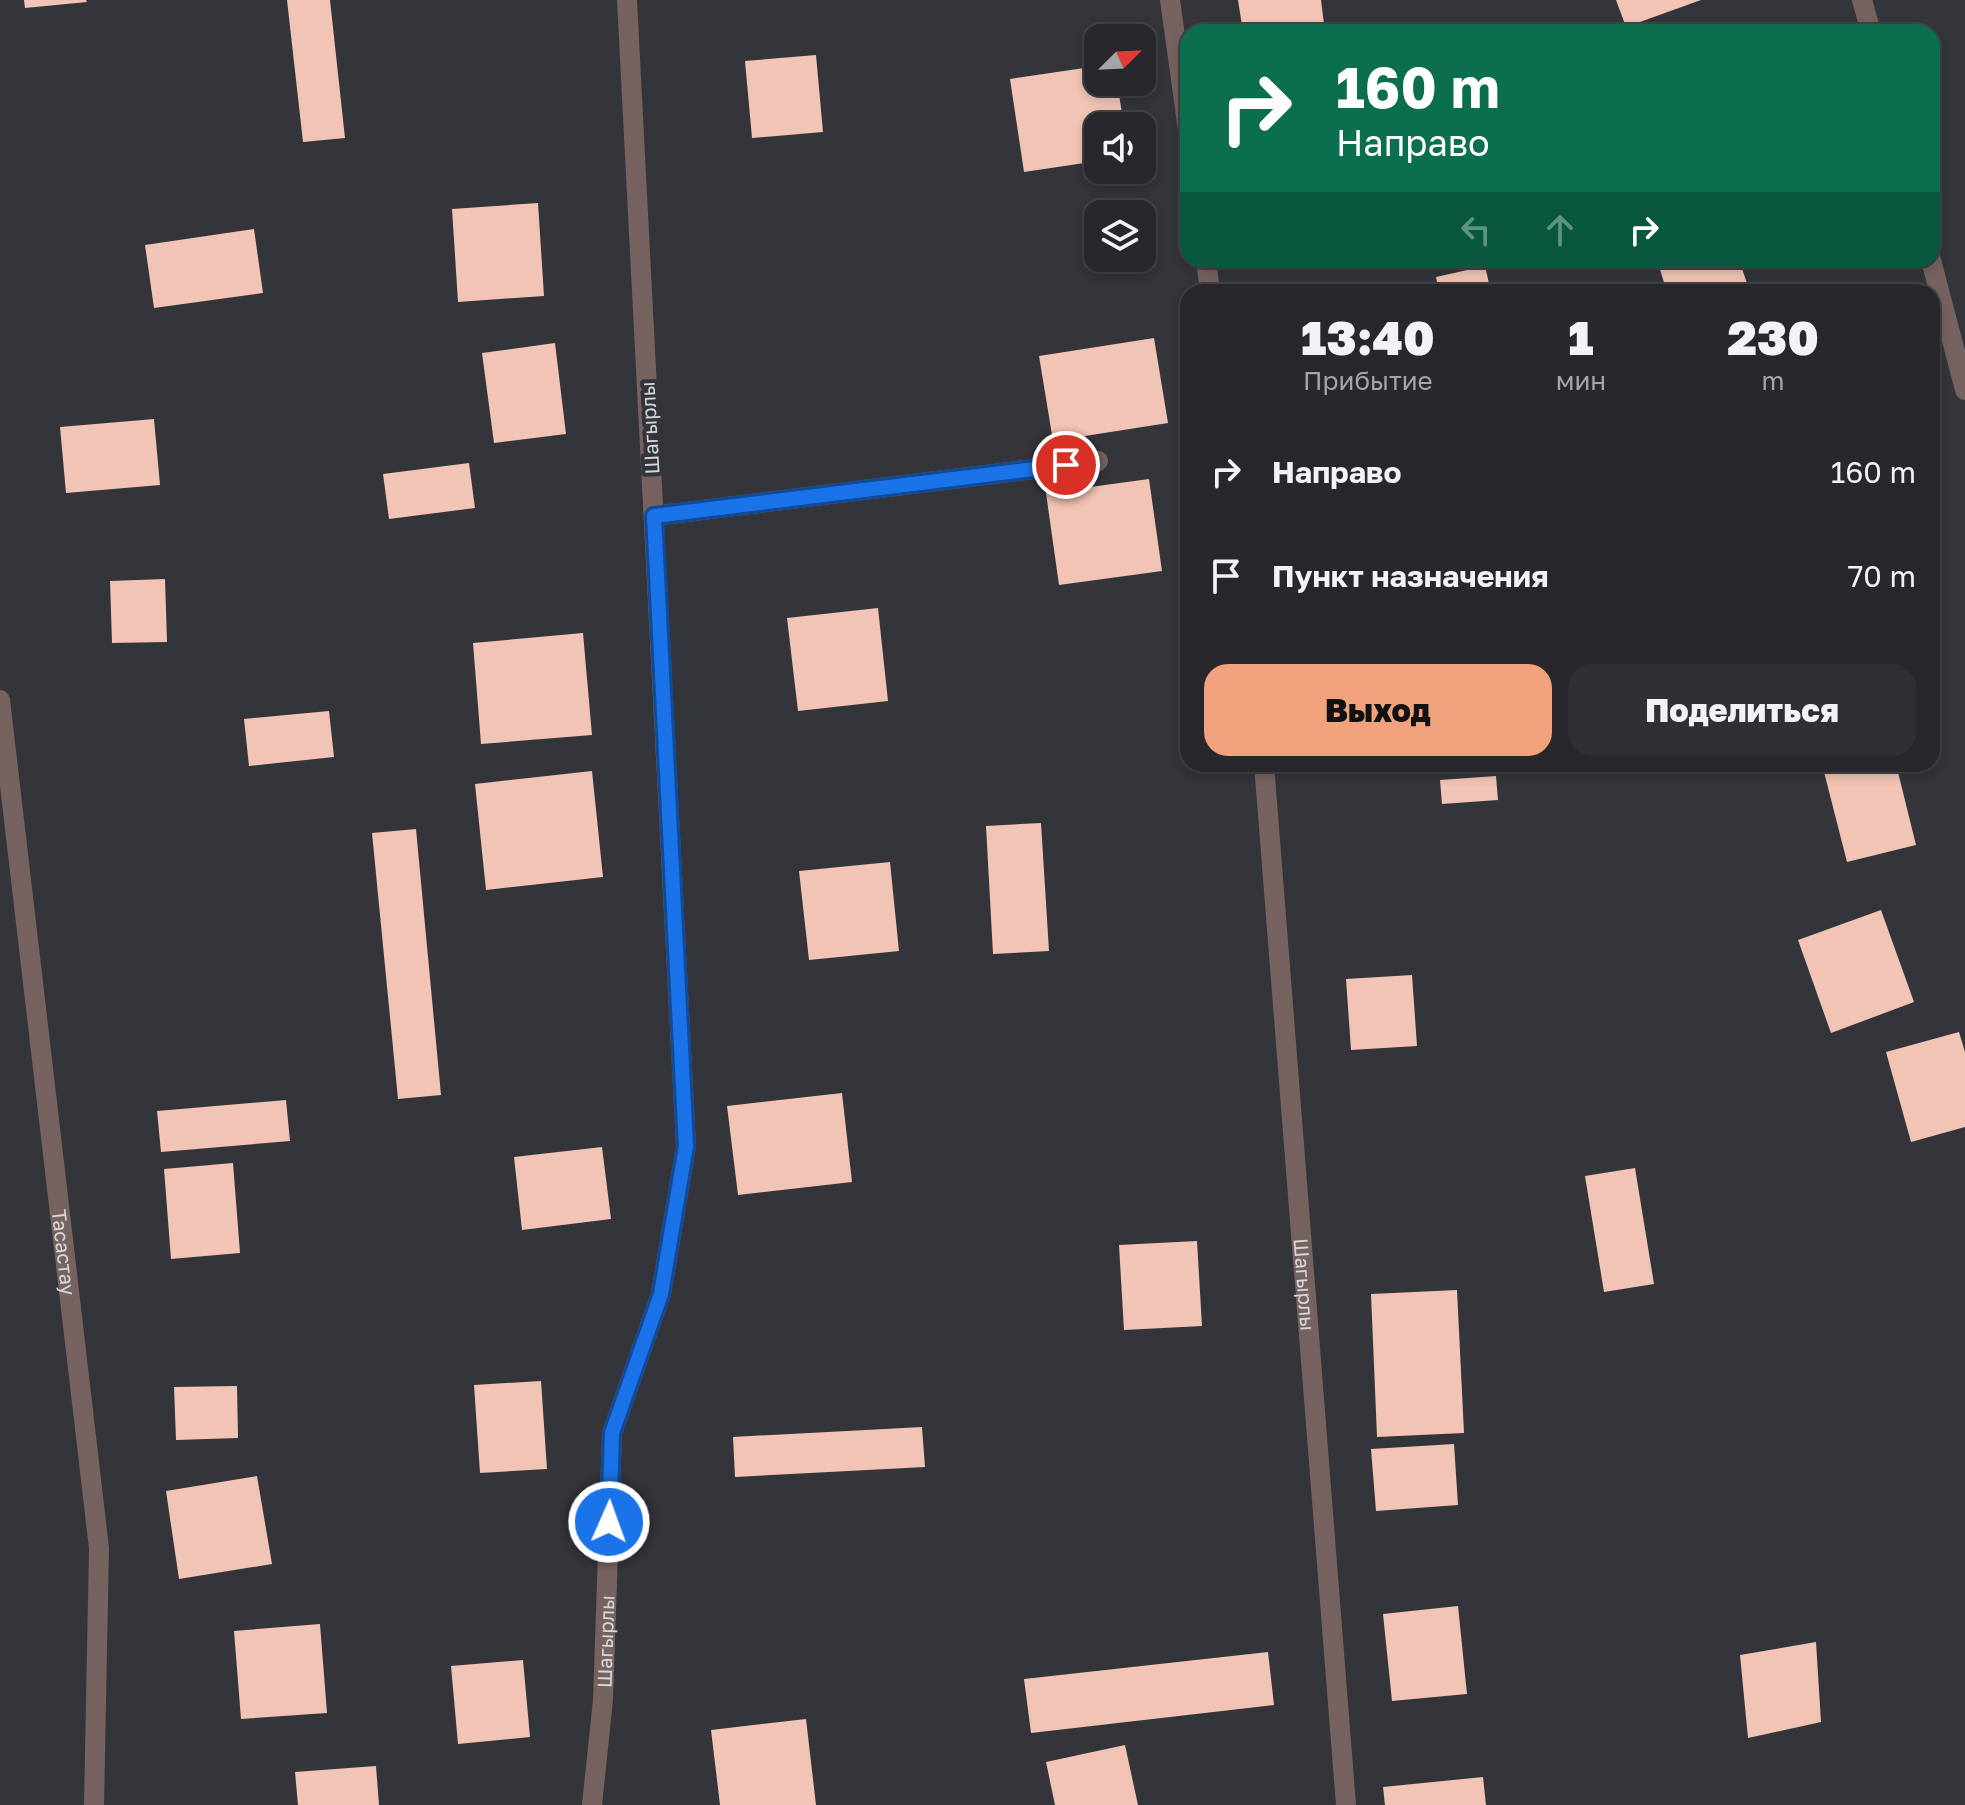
<!DOCTYPE html>
<html lang="ru">
<meta charset="utf-8">
<style>
:root{--surface:#27272c;--page:#2f2f34;--text:#f1f3f6;--muted:#a4a5a9;--line:#434448;--accent:#f1a17c}
body{margin:0;font-family:"Golos Text",sans-serif;background:var(--page);color:var(--text);height:100vh;display:flex;flex-direction:column;font-size:30px;white-space:nowrap}
*{box-sizing:border-box;margin:0}
p{font-size:26px;color:var(--muted)}
.icon{flex:none;width:44px;height:44px;fill:none;stroke:currentColor;stroke-width:2;stroke-linecap:round;stroke-linejoin:round}
.map{position:relative;flex:1;overflow:hidden}
.side{position:absolute;left:1180px;top:284px;width:760px;height:488px;display:flex;flex-direction:column;background:var(--surface);border-radius:24px;box-shadow:0 4px 12px #0003,0 0 0 2px var(--line)}
.side>*{flex:none}
.hud{position:absolute;left:1180px;top:24px;width:760px;height:244px;border-radius:24px;box-shadow:0 4px 12px #0003,0 0 0 2px var(--line);background:#0b6e4f;color:#fff;overflow:hidden}
.needle{width:52px;rotate:66deg}
.tools{position:absolute;left:1084px;top:24px;display:grid;gap:16px}
.tools a{display:grid;place-items:center;width:72px;height:72px;border-radius:16px;background:var(--surface);box-shadow:0 4px 12px #0003,0 0 0 2px var(--line);font-size:40px}
.pin{position:absolute;display:grid;place-items:center;width:68px;height:68px;color:#fff;margin:-34px;border:4px solid #fff;border-radius:50%;box-shadow:0 2px 8px #0007}
.me{position:absolute;width:88px;margin:-44px;rotate:2deg;stroke-linejoin:round;filter:drop-shadow(0 0 6px #0008)}
.turn{display:flex;align-items:center;gap:28px;height:168px;padding:0 24px;font-size:36px}
.turn .icon{width:104px;height:104px;stroke-width:2.5}
.turn b{display:block;font-size:56px;line-height:68px}
.lanes{display:flex;align-items:center;height:76px;padding:0 24px;background:#0003;justify-content:center;gap:40px;direction:ltr}
.lanes .off{opacity:.35}
.eta{display:flex;justify-content:space-evenly;align-items:center;height:136px;text-align:center}
.eta b{font-size:48px;font-weight:800;line-height:56px}
.cta{display:flex;gap:16px;margin-top:auto;padding:16px 24px}
.cta a{flex:1;height:92px;border-radius:24px;background:var(--accent);color:#111;font-size:32px;font-weight:800;line-height:92px;text-align:center}
.cta a+a{background:var(--page);color:var(--text)}
ul{padding:0;list-style:none}
li{display:flex;align-items:center;gap:24px;height:104px;padding:0 24px}
li div{flex:1}
li b{display:block;font-size:30px}
li em{font-style:normal}
.map>svg:first-child{display:block}
.building{fill:#f1c4b5}
.lines{fill:none;stroke-linecap:round;stroke-linejoin:round}
.service{stroke:#76635f;stroke-width:20}
.minor{stroke:#76635f;stroke-width:20}
.route-casing{stroke:#114b97;stroke-width:20}
.route{stroke:#1a73e8;stroke-width:14}
.labels{text-anchor:middle;dominant-baseline:central;stroke-width:8;stroke-linejoin:round;paint-order:stroke}
.street-label{font-size:20px;fill:#d6d7db;stroke:#34343b}
</style>
<div class="map">
<svg width="1965" height="1805" viewBox="0 0 1965 1805">
<rect width="100%" height="100%" fill="#34343b"/>
<!-- building -->
<path class="building" d="M24 0H86L87 2 25 8Z
M287 0H330L345 138 303 142Z
M1238 0H1321L1325 32H1243Z
M1616 0H1701L1626 27Z
M816 55 823 132 752 138 745 61Z
M1098 66V82H1117L1124 126H1098V161L1024 172 1010 79Z
M538 203 544 296 458 302 452 209Z
M254 229 263 293 154 308 145 245Z
M1657 260H1739L1750 292H1667Z
M1485 266 1491 292H1439L1436 277Z
M1154 338 1168 423 1053 441 1039 356Z
M555 343 566 434 494 443 482 353Z
M154 419 160 485 66 493 60 427Z
M469 463 475 508 389 519 383 474Z
M1149 479 1162 571 1059 585 1046 493Z
M165 579 167 642 112 643 110 581Z
M878 608 888 701 798 711 787 618Z
M583 633 592 735 481 744 473 643Z
M329 711 334 757 249 766 244 719Z
M1839 764H1896L1916 845 1847 862 1823 768Z
M592 771 603 877 486 890 475 784Z
M1496 776 1498 800 1442 804 1440 780Z
M1041 823 1049 951 993 954 986 826Z
M416 829 441 1095 398 1099 372 833Z
M890 862 899 951 809 960 799 871Z
M1881 910 1914 1002 1831 1033 1798 940Z
M1412 975 1417 1046 1351 1050 1346 979Z
M1959 1032 1965 1052V1127L1911 1142 1886 1052Z
M842 1093 852 1182 738 1195 727 1106Z
M286 1100 290 1141 161 1152 157 1111Z
M602 1147 611 1219 522 1230 514 1157Z
M233 1163 240 1253 171 1259 164 1169Z
M1635 1168 1654 1284 1604 1292 1585 1176Z
M1197 1241 1202 1326 1124 1330 1119 1245Z
M1457 1290 1464 1433 1377 1437 1371 1294Z
M541 1381 547 1469 480 1473 474 1385Z
M237 1386 238 1438 176 1440 174 1387Z
M922 1427 925 1467 735 1477 733 1437Z
M1454 1444 1458 1505 1376 1511 1371 1449Z
M257 1476 272 1564 179 1579 166 1491Z
M1458 1606 1467 1694 1392 1701 1383 1614Z
M320 1624 327 1713 241 1719 234 1631Z
M1816 1642 1821 1722 1748 1738 1740 1655Z
M1268 1652 1274 1705 1031 1733 1024 1679Z
M523 1660 530 1737 458 1744 451 1666Z
M806 1719 816 1805H720L711 1730Z
M1125 1745 1138 1805H1055L1046 1762Z
M376 1766 379 1805H298L295 1772Z
M1483 1777 1486 1805H1385L1383 1787Z"/>
<g class="lines">
<!-- service -->
<path class="service" d="M654 516 1098 461"/>
<!-- minor -->
<g class="minor">
<path d="M1170 0 1188 130"/>
<path d="M1862 0 1871 32"/>
<path d="M1206 260 1210 292"/>
<path d="M1931 260 1965 390"/>
<path id="s1" d="M0 700 99 1548 94 1805"/>
<path id="s2" d="M1264 764 1346 1805"/>
<path id="s3" d="M592 1805 603 1700 612 1433 661 1294 686 1146 627 0"/>
</g>
</g>
<g class="lines">
<defs>
<path id="route" d="M609 1522 612 1433 661 1294 686 1146 654 516 1066 465"/>
</defs>
<!-- route casing -->
<use href="#route" class="route-casing"/>
<!-- route -->
<use href="#route" class="route"/>
</g>
<g class="labels">
<!-- street labels -->
<g class="street-label">
<text transform="translate(649 428) rotate(-93)">Шагырлы</text>
<text stroke="none"><textPath href="#s1" startOffset="556">Тасастау</textPath></text>
<text stroke="none"><textPath href="#s2" startOffset="522">Шагырлы</textPath></text>
<text stroke="none"><textPath href="#s3" startOffset="164">Шагырлы</textPath></text>
</g>
</g>
</svg>
<div class="tools">
<a><svg class="needle" viewBox="-14 -14 28 28"><path d="M0-13l5 13h-10z" fill="#e53935"/><path d="M0 13l5-13h-10z" fill="#a4a5a9"/></svg></a>
<a><svg class="icon" aria-label="sound" viewBox="0 0 24 24"><path d="M4 9h4l5-4v14l-5-4H4zM17 9q2 3 0 6"/></svg></a>
<a><svg class="icon" aria-label="layers" viewBox="0 0 24 24"><path d="M12 4l9 5-9 5-9-5zM3 14l9 5 9-5"/></svg></a>
</div>
<div class="pin" style="left:1066px;top:465px;background:#d93025"><svg class="icon" aria-label="arrive" viewBox="0 0 24 24"><path d="M6 21V4h12l-3 4 3 4H6"/></svg></div>
<svg class="me" style="left:609px;top:1522px" viewBox="-20 -20 40 40"><circle r="17" fill="#1a73e8" stroke="#fff" stroke-width="3"/><path d="M0-11L8 9 0 5-8 9z" fill="#fff"/></svg>
<div class="hud">
<div class="turn"><svg class="icon" aria-label="right" viewBox="0 0 24 24"><path d="M7 20v-9h11M14 6l5 5-5 5"/></svg><div><b>160 m</b>Направо</div></div>
<div class="lanes"><svg class="icon off" aria-label="left" viewBox="0 0 24 24"><path d="M17 20v-9H6M10 6l-5 5 5 5"/></svg><svg class="icon off" aria-label="ahead" viewBox="0 0 24 24"><path d="M12 20V5M6 11l6-6 6 6"/></svg><svg class="icon" aria-label="right" viewBox="0 0 24 24"><path d="M7 20v-9h11M14 6l5 5-5 5"/></svg></div>
</div>
<section class="side">
<div class="eta">
<div><b>13:40</b><p>Прибытие</p></div>
<div><b>1</b><p>мин</p></div>
<div><b>230</b><p>m</p></div>
</div>
<ul>
<li><svg class="icon" aria-label="right" viewBox="0 0 24 24"><path d="M7 20v-9h11M14 6l5 5-5 5"/></svg><div><b>Направо</b></div><em>160 m</em></li>
<li><svg class="icon" aria-label="arrive" viewBox="0 0 24 24"><path d="M6 21V4h12l-3 4 3 4H6"/></svg><div><b>Пункт назначения</b></div><em>70 m</em></li>
</ul>
<div class="cta"><a>Выход</a><a>Поделиться</a></div>
</section>
</div>
